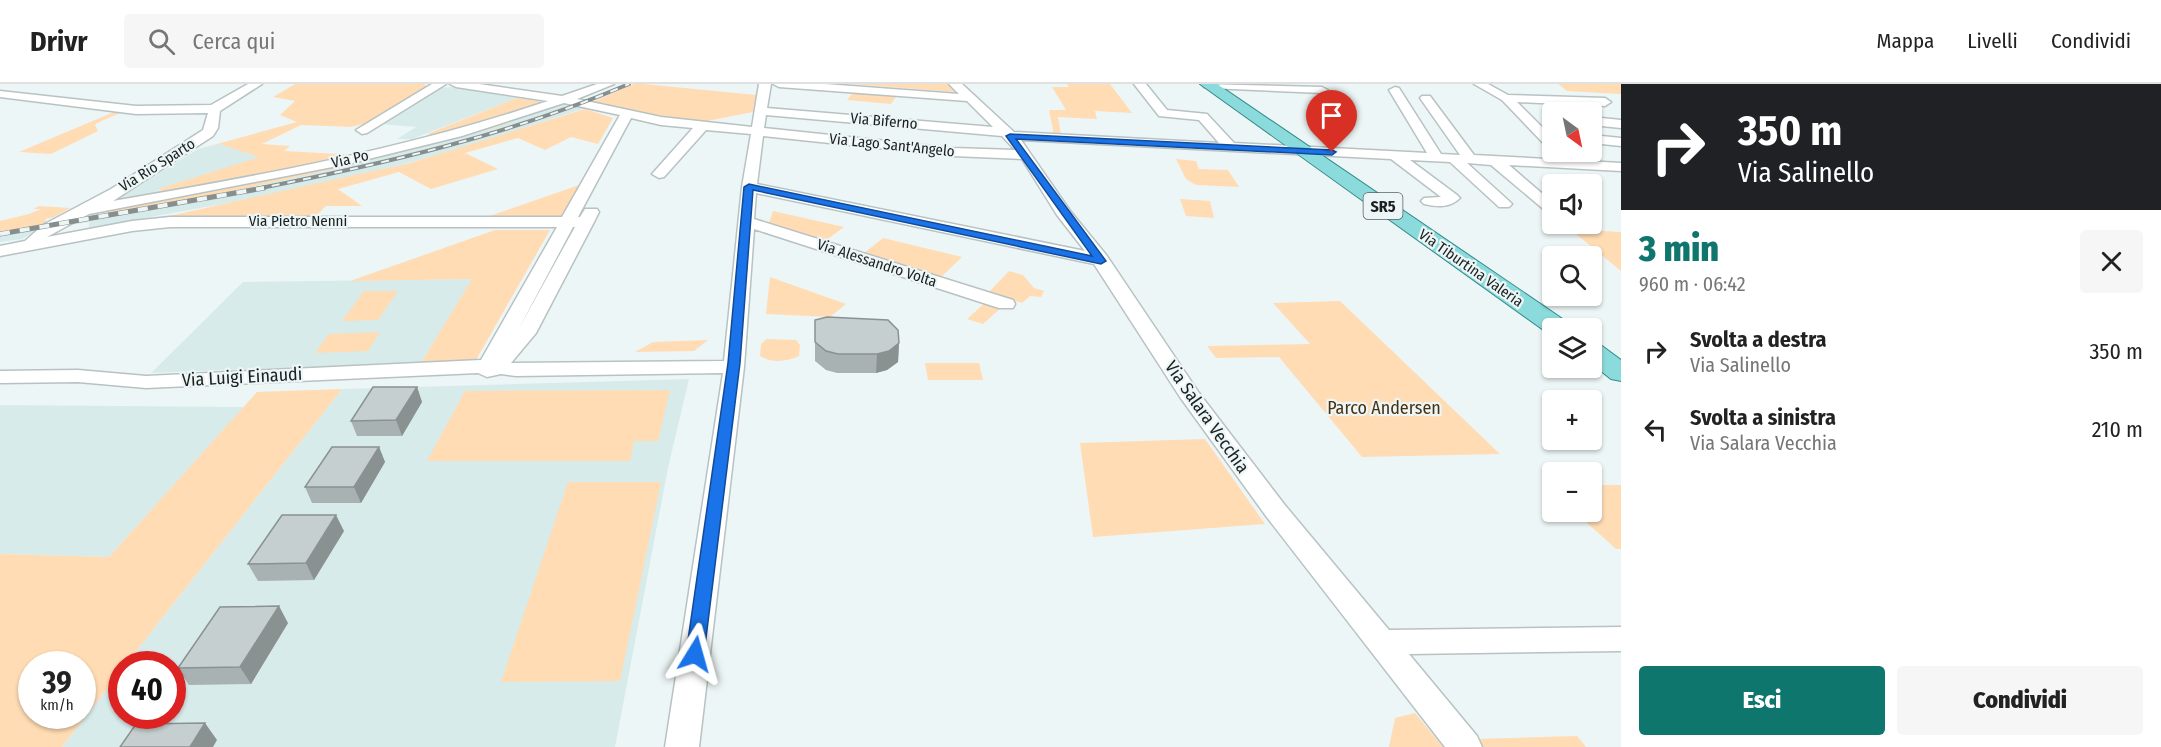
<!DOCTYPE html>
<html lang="it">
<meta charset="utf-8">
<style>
:root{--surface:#fff;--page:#f6f6f6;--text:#222;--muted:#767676;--line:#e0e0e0;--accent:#0f766e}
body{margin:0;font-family:"Fira Sans Condensed",sans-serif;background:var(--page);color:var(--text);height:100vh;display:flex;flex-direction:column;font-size:22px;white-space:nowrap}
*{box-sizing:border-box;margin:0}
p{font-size:20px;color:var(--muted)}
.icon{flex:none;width:33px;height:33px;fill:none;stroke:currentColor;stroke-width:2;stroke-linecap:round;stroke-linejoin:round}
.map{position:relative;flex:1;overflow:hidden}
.drawer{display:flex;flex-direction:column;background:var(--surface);width:540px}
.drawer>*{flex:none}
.guide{background:#202124;color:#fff;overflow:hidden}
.needle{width:39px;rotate:147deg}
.fabs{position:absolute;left:1542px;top:18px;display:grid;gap:12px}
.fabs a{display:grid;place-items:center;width:60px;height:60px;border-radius:6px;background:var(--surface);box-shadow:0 2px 4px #0004;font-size:30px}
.speed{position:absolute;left:18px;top:567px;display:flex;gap:12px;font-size:30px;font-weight:700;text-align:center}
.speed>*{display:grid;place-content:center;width:78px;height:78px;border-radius:50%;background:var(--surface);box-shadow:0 2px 4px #0004;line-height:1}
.speed small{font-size:15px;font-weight:400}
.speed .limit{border:9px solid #d22;background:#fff;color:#111}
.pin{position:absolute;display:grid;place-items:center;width:51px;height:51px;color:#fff;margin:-62px -26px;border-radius:50% 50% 50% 0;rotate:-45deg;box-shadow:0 0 6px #0007}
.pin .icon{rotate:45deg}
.me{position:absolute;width:66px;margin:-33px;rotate:8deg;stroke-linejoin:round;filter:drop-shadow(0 0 4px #0008)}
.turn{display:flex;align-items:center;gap:21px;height:126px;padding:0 18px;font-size:27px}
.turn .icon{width:78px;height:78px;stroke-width:2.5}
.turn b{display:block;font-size:42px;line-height:51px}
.round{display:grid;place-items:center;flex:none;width:63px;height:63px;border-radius:6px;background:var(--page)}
.summary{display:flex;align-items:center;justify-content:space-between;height:102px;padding:0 18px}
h1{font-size:36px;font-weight:800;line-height:45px;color:var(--accent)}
.primary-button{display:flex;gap:12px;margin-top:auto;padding:12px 18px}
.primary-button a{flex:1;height:69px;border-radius:6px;background:var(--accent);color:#fff;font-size:24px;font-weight:800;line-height:69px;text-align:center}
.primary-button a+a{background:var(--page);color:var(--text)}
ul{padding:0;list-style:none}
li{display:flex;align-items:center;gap:18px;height:78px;padding:0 18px}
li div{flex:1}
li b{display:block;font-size:22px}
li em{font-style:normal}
header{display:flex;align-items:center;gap:36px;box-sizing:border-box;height:84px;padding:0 30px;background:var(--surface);border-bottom:2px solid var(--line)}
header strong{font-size:28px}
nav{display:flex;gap:33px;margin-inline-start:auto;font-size:21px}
.search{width:420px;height:54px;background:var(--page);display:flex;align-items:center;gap:15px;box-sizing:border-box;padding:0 21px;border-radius:6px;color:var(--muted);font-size:22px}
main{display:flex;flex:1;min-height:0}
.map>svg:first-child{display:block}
.built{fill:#d8ebeb}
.green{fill:#ffdcb4;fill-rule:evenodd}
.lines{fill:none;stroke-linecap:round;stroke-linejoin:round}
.minor-casing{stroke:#b8c2c2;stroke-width:3}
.major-casing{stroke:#338a8b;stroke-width:2}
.minor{fill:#fff;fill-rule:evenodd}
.major{fill:#8cdbdc;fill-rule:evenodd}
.rail-far1-casing{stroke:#878e8e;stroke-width:4}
.rail-casing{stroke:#878e8e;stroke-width:5}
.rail-far1{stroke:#edf6f6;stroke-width:2;stroke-dasharray:8;stroke-linecap:butt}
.rail{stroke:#edf6f6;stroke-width:4;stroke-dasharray:10;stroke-linecap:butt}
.wall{fill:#a9b2b2}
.shaded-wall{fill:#8a9191}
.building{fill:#c5cfcf;stroke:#8a9191;stroke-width:1.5}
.route{fill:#1a73e8;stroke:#114b97;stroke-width:1.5}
.labels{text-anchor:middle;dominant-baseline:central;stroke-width:4.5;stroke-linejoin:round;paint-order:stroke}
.far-street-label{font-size:15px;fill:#1b1f1f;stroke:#edf6f6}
.shield{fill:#edf6f6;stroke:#5a6060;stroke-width:1.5}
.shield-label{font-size:16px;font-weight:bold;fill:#1b1f1f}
.street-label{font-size:18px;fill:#1b1f1f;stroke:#edf6f6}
.park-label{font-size:18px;fill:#483113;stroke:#edf6f6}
</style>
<header>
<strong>Drivr</strong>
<div class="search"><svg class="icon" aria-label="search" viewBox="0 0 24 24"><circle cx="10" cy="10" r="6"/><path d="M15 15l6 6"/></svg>Cerca qui</div>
<nav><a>Mappa</a><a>Livelli</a><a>Condividi</a></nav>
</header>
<main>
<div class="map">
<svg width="1621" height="663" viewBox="0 0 1621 663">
<rect width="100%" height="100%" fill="#edf6f6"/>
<!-- built -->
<path class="built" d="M454 3 517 14 412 55H397L416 43 367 39 429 4Z
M583 17 598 20 447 69 338 97 261 113 89 144V138L35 147 22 155 0 158V142L45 135 47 141 100 132 112 125 303 89 386 70 507 39 566 18Z
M219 60 260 73 158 106 165 109 117 116 198 65Z
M473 195 421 279 151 289 243 198Z
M689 295 668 384 615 663H62L121 587 122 632H172V580H126L342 305Z
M0 321 244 323 109 473 0 470Z"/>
<!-- green -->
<path class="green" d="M295 0H424L429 4 367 39 351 43 301 41 262 60 290 62 284 67 356 71 165 109 158 105 259 73 219 60 199 65 297 38 280 31 295 17 273 13Z
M634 0H644L756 11 753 28 702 38 663 33 590 19Z
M847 0H949L956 8 851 0Z
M1067 0H1110L1132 29 1095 27 1097 35 1058 33 1061 51H1054L1049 26H1066L1052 3H1069Z
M1558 0H1621V10L1567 7Z
M855 6 898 10 891 20 847 16Z
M517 14 544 18 542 20 435 52 427 50Z
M585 25 613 34 598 60 571 53 545 66 518 54 465 69 498 85 431 105 399 88 338 105 362 122H326L315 133 169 132 410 79Z
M114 28 120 29 97 39 95 41 98 47 51 70 19 68Z
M505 38 510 39C374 79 239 107 100 132L112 125 303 89 386 70Z
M1176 75 1196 77 1199 85 1228 86 1239 103 1196 101 1186 95Z
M579 101H582L564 132 487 133Z
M1180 115 1210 117 1214 134 1186 132Z
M39 122 70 124 54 133 45 135 47 141 0 148V137L29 130 41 125H33Z
M773 127 844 143 824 158 768 141Z
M1570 145 1621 148V187Z
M495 146H550L476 276 421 279 472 195 350 197Z
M883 154 962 173 940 194 863 170Z
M1009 187 1023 191 1034 204 1044 207 1041 213 1030 212 1022 219 988 209Z
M770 193 846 220 830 233 766 230Z
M364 207H398L378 236 342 237Z
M1340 217 1500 370 1362 373 1279 273 1216 274 1207 262 1310 260 1273 219Z
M986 218 1002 223 983 240 967 235Z
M380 248 368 267 315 269 329 250Z
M767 255 796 256 800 261 799 272C788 278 770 279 760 272L761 260Z
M708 256 694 267 635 268 653 258Z
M925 279H979L983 296H928Z
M342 305 126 580H122L121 587 62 663H0V470L109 473 257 308ZM32 580H82V632H32Z
M670 306 658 357H634L630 377H427L465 307Z
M1205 355 1265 440 1093 453 1080 359Z
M568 398H661L620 597 501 598Z
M1592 401H1621V465H1616L1575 428H1592Z
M1415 629 1443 663H1389L1395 634Z
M1577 652 1586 663H1483L1477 655Z"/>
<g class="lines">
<defs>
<path id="minor" d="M248 0H262L220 27 218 44 213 52 113 117C259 92 406 65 548 17L456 3 450 0H479L562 12 597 0H614L577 15 661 33 752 43 759 0H771L767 24 993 43 967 17 779 3 773 0H825L959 10 949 0H962L1014 48 1219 59 1199 36 1159 32 1134 0H1146L1167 26 1207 30 1234 59 1427 69 1389 6 1395 3 1399 4 1441 70 1460 71 1420 14 1422 12H1430L1474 71 1621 79V87L1509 81 1552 118V130L1547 128 1491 81 1467 79 1509 117 1512 120 1509 123H1499L1450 78 1410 76 1457 111 1460 114C1450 124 1437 123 1424 120L1421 117 1424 114 1441 113 1391 75 1021 56 1071 128 1107 172 1199 309 1284 420 1389 546 1621 543V567L1409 570 1477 652 1482 663H1445L1266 432 1180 313 1094 180 756 109 754 135 1013 216 1015 220 1013 224H999L754 145 744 283 699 663H665L723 289 516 292 501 290 487 293 478 289 146 304 78 298 0 299V287L78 286 146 292 481 276 557 143H170L132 147 0 172V162L25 157 43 141 111 105 203 46 208 29 136 30 0 13V7L136 22 211 21ZM564 19 620 31 562 133H170L132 137 47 153 89 130 348 80 462 52ZM766 31 1002 52 1015 66 953 64 764 44ZM631 34 661 41 693 44 652 90 659 94 664 93 706 46 751 50 742 103 724 277 511 279 536 249 594 138 599 128 597 125H585L580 133H578ZM763 52 953 72 1022 75 1057 131 1085 167 757 100ZM573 143H575L517 248Z
M432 0H446L367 49 362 50 356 46Z
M1203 0 1322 3 1328 6 1322 9 1208 4 1204 3Z
M1474 0H1488L1508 11 1605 14 1611 18 1605 22 1517 18 1552 53V64L1547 63 1502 16Z
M1592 33 1621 36V44L1592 41Z
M1592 51 1621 54V62L1592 59Z"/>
<path id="major" d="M1200 0H1217L1567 238 1571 244H1552V250H1549Z
M1592 260 1602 262 1621 276V297L1611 295 1592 280Z"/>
</defs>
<!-- minor casing -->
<use href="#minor" class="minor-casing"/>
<!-- major casing -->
<use href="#major" class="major-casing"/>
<!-- minor -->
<use href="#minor" class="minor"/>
<!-- major -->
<use href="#major" class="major"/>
<defs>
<path id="rail-far1" d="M256 105C383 80 510 51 629 0"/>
<path id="rail" d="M0 150 264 104"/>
</defs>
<!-- rail-far1 casing -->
<use href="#rail-far1" class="rail-far1-casing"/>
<!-- rail casing -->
<use href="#rail" class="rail-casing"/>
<!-- rail-far1 -->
<use href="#rail-far1" class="rail-far1"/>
<!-- rail -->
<use href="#rail" class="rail"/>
</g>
<!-- wall -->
<path class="wall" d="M815 236 899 259 898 278 887 286 876 289H837L826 286 815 277Z
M417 303 422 318 402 352H357L351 337Z
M379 363 385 378 361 419H312L305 403Z
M344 447 314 496 258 497 248 480Z
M288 539 251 600 189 601 178 584Z"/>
<!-- shaded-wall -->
<path class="shaded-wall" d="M899 259 898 278 887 286 876 289 877 270Z
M417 303 422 318 402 352 396 336Z
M379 363 385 378 361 419 354 403Z
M336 431 344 447 314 496 306 479Z
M279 522 288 539 251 600 240 583Z
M205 639 217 656 213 663H190Z"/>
<!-- building -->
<path class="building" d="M827 233 888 236 898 246 899 259 889 267 877 270H838L826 267 815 258V236Z
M373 303H417L396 336 351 337Z
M332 363H379L354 403H305Z
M282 431H336L306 479 248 480Z
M279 522 240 583 178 584 220 523Z
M205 639 190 663H120L136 640Z"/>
<!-- route -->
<path class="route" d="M1010 50 1332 66 1336 68 1332 71 1016 55 1106 177 1101 180 753 106 740 279 704 570 702 575 695 577 688 575 686 570 728 279 744 103 749 100 1092 172 1006 52Z"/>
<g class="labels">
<!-- far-street labels -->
<g class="far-street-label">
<text transform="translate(884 37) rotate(5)">Via Biferno</text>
<text transform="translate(892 61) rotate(6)">Via Lago Sant'Angelo</text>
<text transform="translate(350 75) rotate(-13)">Via Po</text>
<text transform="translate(157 81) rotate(-32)">Via Rio Sparto</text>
<text x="298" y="137">Via Pietro Nenni</text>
<text transform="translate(877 179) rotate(18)">Via Alessandro Volta</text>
<text transform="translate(1471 184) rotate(35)">Via Tiburtina Valeria</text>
</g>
<!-- shield labels -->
<rect class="shield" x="1363.5" y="109" width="39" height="26" rx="4.5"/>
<g class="shield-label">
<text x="1383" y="122">SR5</text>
</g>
<!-- street labels -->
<g class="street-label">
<text transform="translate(242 293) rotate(-3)">Via Luigi Einaudi</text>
<text transform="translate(1207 333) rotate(55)">Via Salara Vecchia</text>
</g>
<!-- park labels -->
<g class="park-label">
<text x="1384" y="324">Parco Andersen</text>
</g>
</g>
</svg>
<div class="fabs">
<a><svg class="needle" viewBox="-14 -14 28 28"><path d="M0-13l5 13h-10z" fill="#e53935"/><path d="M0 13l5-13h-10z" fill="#767676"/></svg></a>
<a><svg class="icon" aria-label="sound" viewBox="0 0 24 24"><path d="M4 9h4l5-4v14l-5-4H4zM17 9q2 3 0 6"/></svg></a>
<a><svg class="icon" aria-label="search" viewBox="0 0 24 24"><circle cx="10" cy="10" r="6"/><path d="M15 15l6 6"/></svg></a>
<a><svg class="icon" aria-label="layers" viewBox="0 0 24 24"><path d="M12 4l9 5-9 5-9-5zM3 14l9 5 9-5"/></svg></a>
<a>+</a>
<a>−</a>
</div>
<div class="speed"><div>39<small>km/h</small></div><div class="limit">40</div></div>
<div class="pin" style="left:1332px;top:68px;background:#d93025"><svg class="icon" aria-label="arrive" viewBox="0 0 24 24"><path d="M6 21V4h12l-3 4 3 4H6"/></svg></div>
<svg class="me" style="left:695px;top:570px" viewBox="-20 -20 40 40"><path d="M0-17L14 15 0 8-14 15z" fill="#1a73e8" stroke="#fff" stroke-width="4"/></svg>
</div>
<section class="drawer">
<div class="guide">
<div class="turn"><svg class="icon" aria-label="right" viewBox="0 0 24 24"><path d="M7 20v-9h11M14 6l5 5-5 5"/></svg><div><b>350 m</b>Via Salinello</div></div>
</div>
<div class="summary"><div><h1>3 min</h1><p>960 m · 06:42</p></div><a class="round"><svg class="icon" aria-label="close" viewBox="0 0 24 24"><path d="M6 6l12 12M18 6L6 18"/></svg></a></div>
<ul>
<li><svg class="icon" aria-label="right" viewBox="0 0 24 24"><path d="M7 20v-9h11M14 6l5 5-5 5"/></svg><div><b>Svolta a destra</b><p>Via Salinello</p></div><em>350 m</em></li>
<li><svg class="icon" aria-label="left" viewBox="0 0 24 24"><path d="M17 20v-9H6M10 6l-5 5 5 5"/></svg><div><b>Svolta a sinistra</b><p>Via Salara Vecchia</p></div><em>210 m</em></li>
</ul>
<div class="primary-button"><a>Esci</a><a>Condividi</a></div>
</section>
</main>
